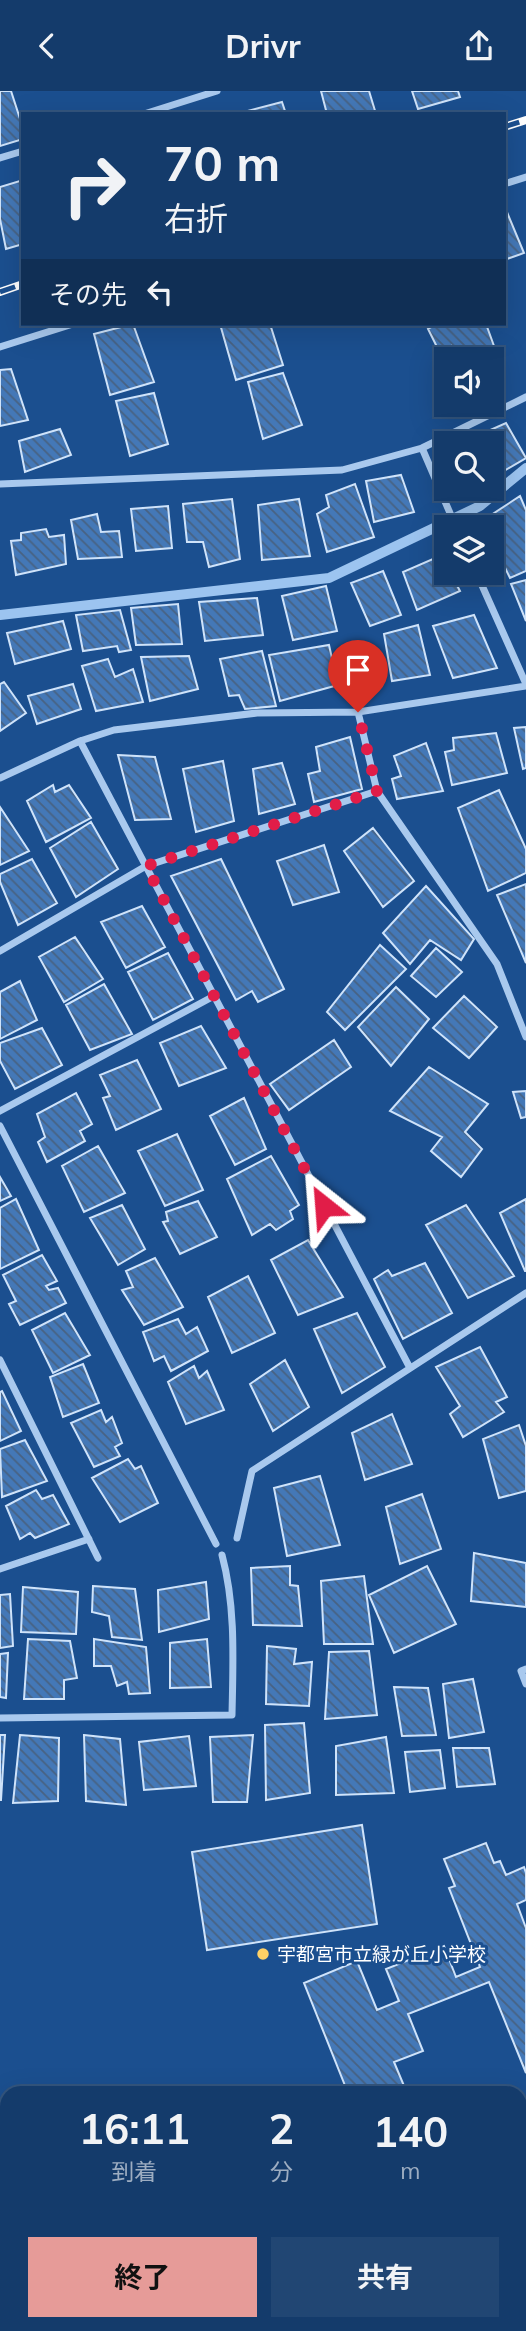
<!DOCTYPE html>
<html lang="ja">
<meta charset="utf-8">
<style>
:root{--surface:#143b6b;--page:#214673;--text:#f1f3f6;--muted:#9dadc1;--line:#33557e;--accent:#e69b98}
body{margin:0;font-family:Mulish,"Noto Sans JP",sans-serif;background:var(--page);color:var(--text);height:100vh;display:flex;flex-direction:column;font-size:26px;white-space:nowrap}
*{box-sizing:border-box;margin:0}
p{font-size:23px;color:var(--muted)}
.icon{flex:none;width:38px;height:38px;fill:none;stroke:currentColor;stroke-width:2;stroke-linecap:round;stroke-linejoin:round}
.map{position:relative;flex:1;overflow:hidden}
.sheet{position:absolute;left:0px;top:1995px;width:527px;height:245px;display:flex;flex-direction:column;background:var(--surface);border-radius:21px 21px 0 0;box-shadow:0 7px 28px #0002,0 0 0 2px var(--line)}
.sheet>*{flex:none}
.hud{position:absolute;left:21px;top:21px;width:485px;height:214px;border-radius:0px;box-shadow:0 7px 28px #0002,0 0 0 2px var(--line);background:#143b6b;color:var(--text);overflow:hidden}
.tools{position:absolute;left:434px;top:256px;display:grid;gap:14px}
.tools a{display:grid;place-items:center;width:70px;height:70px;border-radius:0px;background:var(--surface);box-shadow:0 7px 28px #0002,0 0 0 2px var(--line);font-size:35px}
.pin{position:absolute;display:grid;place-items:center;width:60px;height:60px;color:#fff;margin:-72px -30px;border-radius:50% 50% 50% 0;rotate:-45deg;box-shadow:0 0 7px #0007}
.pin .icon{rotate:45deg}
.me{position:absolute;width:77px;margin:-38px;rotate:332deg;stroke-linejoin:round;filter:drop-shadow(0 0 5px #0008)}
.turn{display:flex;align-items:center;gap:24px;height:147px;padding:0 28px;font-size:32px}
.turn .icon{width:91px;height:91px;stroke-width:2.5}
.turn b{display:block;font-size:49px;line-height:60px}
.then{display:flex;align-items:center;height:66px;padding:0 28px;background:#0003;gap:14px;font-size:26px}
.eta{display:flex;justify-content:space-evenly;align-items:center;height:119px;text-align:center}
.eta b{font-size:42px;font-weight:700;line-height:49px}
.button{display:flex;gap:14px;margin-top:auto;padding:14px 28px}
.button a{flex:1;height:80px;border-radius:0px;background:var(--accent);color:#111;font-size:28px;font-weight:700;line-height:80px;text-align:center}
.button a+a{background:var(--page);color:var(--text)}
header{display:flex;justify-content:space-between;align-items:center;height:91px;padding:0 28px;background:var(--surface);font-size:32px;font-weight:700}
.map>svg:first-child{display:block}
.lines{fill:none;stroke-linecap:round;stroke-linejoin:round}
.stream{stroke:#9cc4f0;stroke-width:10}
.building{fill:url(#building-back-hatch);stroke:#cfe3fa;stroke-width:2}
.street{stroke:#a9c9ee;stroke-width:7}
.rail-casing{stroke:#fff;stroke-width:8}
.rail{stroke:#1b4f8f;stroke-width:5;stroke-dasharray:16;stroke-linecap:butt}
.route{stroke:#e11d48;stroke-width:12;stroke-dasharray:0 21.6}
.poi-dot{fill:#ffd166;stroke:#1b4f8f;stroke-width:2.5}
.labels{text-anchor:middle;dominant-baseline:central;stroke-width:6;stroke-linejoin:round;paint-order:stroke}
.poi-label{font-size:19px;fill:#fff;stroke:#1b4f8f;text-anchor:start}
</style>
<header><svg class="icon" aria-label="back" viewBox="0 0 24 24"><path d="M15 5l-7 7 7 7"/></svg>Drivr<svg class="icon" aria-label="share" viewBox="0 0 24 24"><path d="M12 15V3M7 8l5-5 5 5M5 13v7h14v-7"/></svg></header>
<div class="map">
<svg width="526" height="2240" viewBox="0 0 526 2240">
<defs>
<pattern id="building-back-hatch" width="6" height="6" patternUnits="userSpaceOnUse" patternTransform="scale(1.75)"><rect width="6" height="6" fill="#4478b7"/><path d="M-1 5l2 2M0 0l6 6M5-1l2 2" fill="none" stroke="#486282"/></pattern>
</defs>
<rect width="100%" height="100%" fill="#1b4f8f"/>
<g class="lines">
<!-- stream -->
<path class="stream" d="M0 524 329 487 480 415 526 377"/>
</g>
<!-- building -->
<path class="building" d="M0 0H11L23 37V48L0 55Z
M321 0H369L376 23H327Z
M412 0H458L460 6 418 18Z
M282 11 286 23 240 22Z
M23 89V153L6 158 0 128V96Z
M504 114 524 162 504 169Z
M133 233 154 291 110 304 94 243Z
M220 233H270L283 274 236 289Z
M432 233H486L498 266 492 269 455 268 451 255 440 262 428 238 433 235Z
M11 278 28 329 0 335V279Z
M283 282 302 334 263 348 248 291Z
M154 302 168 353 130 365 116 310Z
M506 332 526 367 492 387V352H461Z
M60 338 71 364 25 381 19 350Z
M401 384 414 421 374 431 366 390Z
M355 393 374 446 327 461 317 423 329 416 326 404Z
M520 405 526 419V480L510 487 492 450V436H485L482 430Z
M232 408 240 468 209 476 203 451H187L183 413Z
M299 408 310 465 262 469 258 414Z
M168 415 172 457 136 460 131 418Z
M97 423 101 441 119 440 122 466 78 468 71 429Z
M46 438 49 446 64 444 66 473 16 484 11 450 21 449V442Z
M442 464 446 473V481H450L460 500 417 519 403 481Z
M383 480 401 524 370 535 351 492Z
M526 489V530L511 493Z
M326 495 337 540 293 549 282 505Z
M257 507 263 544 205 550 199 511Z
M178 513 182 553 136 554 131 517Z
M120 519 131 559 119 561 117 555 83 560 76 524Z
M474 524 497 577 453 587 433 535Z
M63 530 71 558 15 573 7 542Z
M418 534 430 584 392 590 384 543Z
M329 554 338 594 280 610 269 564Z
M262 560 276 615 245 618 239 604 229 605 220 568Z
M189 565 198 598 150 610 141 566Z
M108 568 115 586 133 578 143 611 96 620 82 575Z
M4 591 26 622 0 640V593Z
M73 593 81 618 37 633 28 605Z
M526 636V677L523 678 514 637Z
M496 642 507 682 452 694 445 661 454 659 453 647Z
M350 646 362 698 314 711 308 683 320 680 316 656Z
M426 652 443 700 397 708 392 688 401 685 394 665Z
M118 664 155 666 171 728 135 729Z
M223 670 234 730 196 741 183 678Z
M282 672 295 713 259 723 253 678Z
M53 694 55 701 69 694 91 727 46 751 27 710Z
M499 699 526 758V782L488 800 458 717Z
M0 716 29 760 0 774Z
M91 731 118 778 76 806 50 757Z
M373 737 414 790 383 816 344 760Z
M324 754 339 801 293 814 277 770Z
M32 768 57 812 18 834 0 791V783Z
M221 768 284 898 258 911 252 900 236 909 171 785Z
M526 793V872L497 804Z
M426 795 474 848 461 869 430 849 410 873 383 842Z
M142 815 165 856 126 877 101 831Z
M75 846 103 888 64 911 39 866Z
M380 854 406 878 345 939 327 921Z
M436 857 462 881 436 906 411 885Z
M168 862 193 908 153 929 128 881Z
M20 890 37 929 0 948V901Z
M104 893 132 943 90 959 66 914Z
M396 896 429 928 391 975 358 936Z
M464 905 497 936 469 967 433 937Z
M201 935 226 977 179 995 160 952Z
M42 937 62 974 15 998 0 970V952Z
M334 949 351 976 289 1019 270 993Z
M137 969 161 1018 116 1039 103 1007 110 1005 100 984Z
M429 976 488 1013 465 1041 482 1058 461 1086 431 1060 442 1046 390 1020Z
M526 1000V1026L521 1027 513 1001Z
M76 1002 92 1033 80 1040 85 1050 47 1071 38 1051 45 1046 37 1023Z
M244 1007 266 1058 235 1074 210 1025Z
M177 1043 203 1099 165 1115 138 1060Z
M98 1055 125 1102 84 1121 62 1075Z
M271 1065 299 1114 290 1120 293 1128 276 1139 270 1133 252 1144 227 1088Z
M0 1086 11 1105 0 1110Z
M16 1108 39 1159 0 1178V1117Z
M526 1108V1180H525L500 1122Z
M198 1110 217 1146 180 1163 163 1131 168 1130 166 1121Z
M122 1114 145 1158 118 1174 90 1127Z
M466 1114 514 1185 468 1207 426 1134Z
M308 1149 343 1206 298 1224 271 1169Z
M42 1164 57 1190 46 1195 49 1199 58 1197 66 1212 20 1234 9 1213 16 1210 3 1184Z
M155 1167 183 1216 144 1234 122 1199 133 1196 126 1180Z
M425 1172 452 1222 403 1248 374 1188 388 1179 392 1185Z
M248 1185 275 1242 232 1262 208 1206Z
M65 1222 90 1264 53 1282 32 1239Z
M357 1222 385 1276 342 1302 314 1238Z
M178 1228 186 1243 197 1236 208 1260 171 1280 164 1265 154 1270 143 1241Z
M480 1256 507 1306 496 1311 504 1321 463 1346 450 1323 460 1315 436 1276Z
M285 1269 309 1316 273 1340 250 1293Z
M83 1273 99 1312 63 1326 50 1286Z
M194 1275 199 1287 207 1280 224 1319 186 1333 168 1291Z
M2 1300 21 1340 0 1350V1301Z
M101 1319 106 1331 112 1326 122 1352 115 1356 120 1365 94 1376 71 1332Z
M392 1323 412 1373 365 1389 352 1342Z
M519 1334 526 1355V1400L499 1407 483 1348Z
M25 1349 47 1390 2 1406 0 1358Z
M128 1368 135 1378 141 1375 158 1412 120 1431 92 1387Z
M320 1385 340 1454 287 1465 274 1397Z
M36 1399 42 1408 53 1404 69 1433 35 1447 30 1442 20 1448 6 1415Z
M422 1403 441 1458 400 1473 386 1416Z
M474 1462 526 1472V1516L471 1510Z
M290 1475V1494L298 1495 302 1535 253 1534 251 1477Z
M427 1475 456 1533 394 1562 369 1504Z
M364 1485 373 1553H324L321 1490Z
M206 1491 209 1528 159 1541 158 1499Z
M93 1495 135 1498 142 1549 112 1546 109 1525 92 1521Z
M23 1496 78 1501 76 1543 21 1541Z
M10 1503 13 1555 0 1557V1504Z
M28 1548 70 1550 77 1587 64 1589V1608H24Z
M94 1548 146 1556 150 1602 129 1603 127 1591 117 1595 111 1575H94Z
M207 1548 211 1596 170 1597V1552Z
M267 1555 296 1558 294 1573 312 1571 309 1615 266 1613Z
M369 1560 377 1624 325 1628 329 1561Z
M8 1562 6 1607 0 1606V1563Z
M473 1588 484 1641 449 1647 443 1593Z
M394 1596 428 1597 436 1644 402 1645Z
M304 1632 310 1702 266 1709 265 1634Z
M0 1644H5L1 1709H0Z
M20 1644 59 1647 58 1710 13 1712Z
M84 1644 120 1648 126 1714 86 1710Z
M253 1644 247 1711H213L210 1646Z
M189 1645 196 1695 144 1699 139 1651Z
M386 1646 394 1702 336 1704V1655Z
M453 1657H489L495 1693 457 1696Z
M440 1659 445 1697 410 1701 405 1661Z
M362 1734 377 1833 207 1859 192 1761Z
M486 1752 494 1772 500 1770 506 1784 524 1776 526 1782V1809L517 1813 526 1837V1982L489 1891 408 1923 423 1960 394 1971 407 2002H348L304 1892 357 1870 377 1919 399 1910 386 1878 444 1855 456 1886 480 1876 449 1797 455 1795 444 1768Z
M526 2127V2181L520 2184V2130Z
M440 2233H499L502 2240H443Z"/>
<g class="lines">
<!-- street -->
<path class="street" d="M144 23 217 0
M0 67 23 60
M504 93 526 86
M0 256 73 233
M422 357 456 436
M0 393 342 379 422 357 526 306
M476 481 526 593
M358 621 526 595
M80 650 410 1277
M0 687 80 650 114 639 257 622 358 621 377 700 497 873 526 946
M0 860 146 775 377 700
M0 1020 214 905
M0 1035 216 1453
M0 1269 98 1467
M237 1447 252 1380 526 1202
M0 1478 89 1448
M526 1578 521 1580 526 1593
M0 1627 232 1624C233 1571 236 1516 222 1464"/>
<defs>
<path id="rail" d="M504 36 526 29
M0 201 23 193"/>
</defs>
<!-- rail casing -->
<use href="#rail" class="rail-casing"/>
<!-- rail -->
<use href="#rail" class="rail"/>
</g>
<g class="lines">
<!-- route -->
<path class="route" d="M324 1115 146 775 377 700 358 621"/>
</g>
<!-- markers -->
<circle class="poi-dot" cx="263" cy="1863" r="7"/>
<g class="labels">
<!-- poi labels -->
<g class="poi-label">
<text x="277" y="1863">宇都宮市立緑が丘小学校</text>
</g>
</g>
</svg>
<div class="tools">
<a><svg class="icon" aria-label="sound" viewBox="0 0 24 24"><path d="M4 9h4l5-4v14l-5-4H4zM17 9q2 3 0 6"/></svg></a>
<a><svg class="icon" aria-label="search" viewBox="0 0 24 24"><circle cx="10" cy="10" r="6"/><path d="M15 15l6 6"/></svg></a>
<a><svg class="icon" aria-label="layers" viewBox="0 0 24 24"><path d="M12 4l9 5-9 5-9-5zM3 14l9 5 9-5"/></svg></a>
</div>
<div class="pin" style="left:358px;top:621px;background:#d93025"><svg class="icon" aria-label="arrive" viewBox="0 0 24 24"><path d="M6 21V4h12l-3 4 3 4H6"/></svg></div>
<svg class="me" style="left:324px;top:1115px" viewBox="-20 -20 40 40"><path d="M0-17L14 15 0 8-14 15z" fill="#e11d48" stroke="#fff" stroke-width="4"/></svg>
<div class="hud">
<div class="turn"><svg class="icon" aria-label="right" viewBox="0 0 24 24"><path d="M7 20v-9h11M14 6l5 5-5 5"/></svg><div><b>70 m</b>右折</div></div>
<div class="then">その先<svg class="icon" aria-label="left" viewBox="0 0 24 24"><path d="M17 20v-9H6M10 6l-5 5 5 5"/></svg></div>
</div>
<section class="sheet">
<div class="eta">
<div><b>16:11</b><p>到着</p></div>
<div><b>2</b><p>分</p></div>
<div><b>140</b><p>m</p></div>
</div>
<div class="button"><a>終了</a><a>共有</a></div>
</section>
</div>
